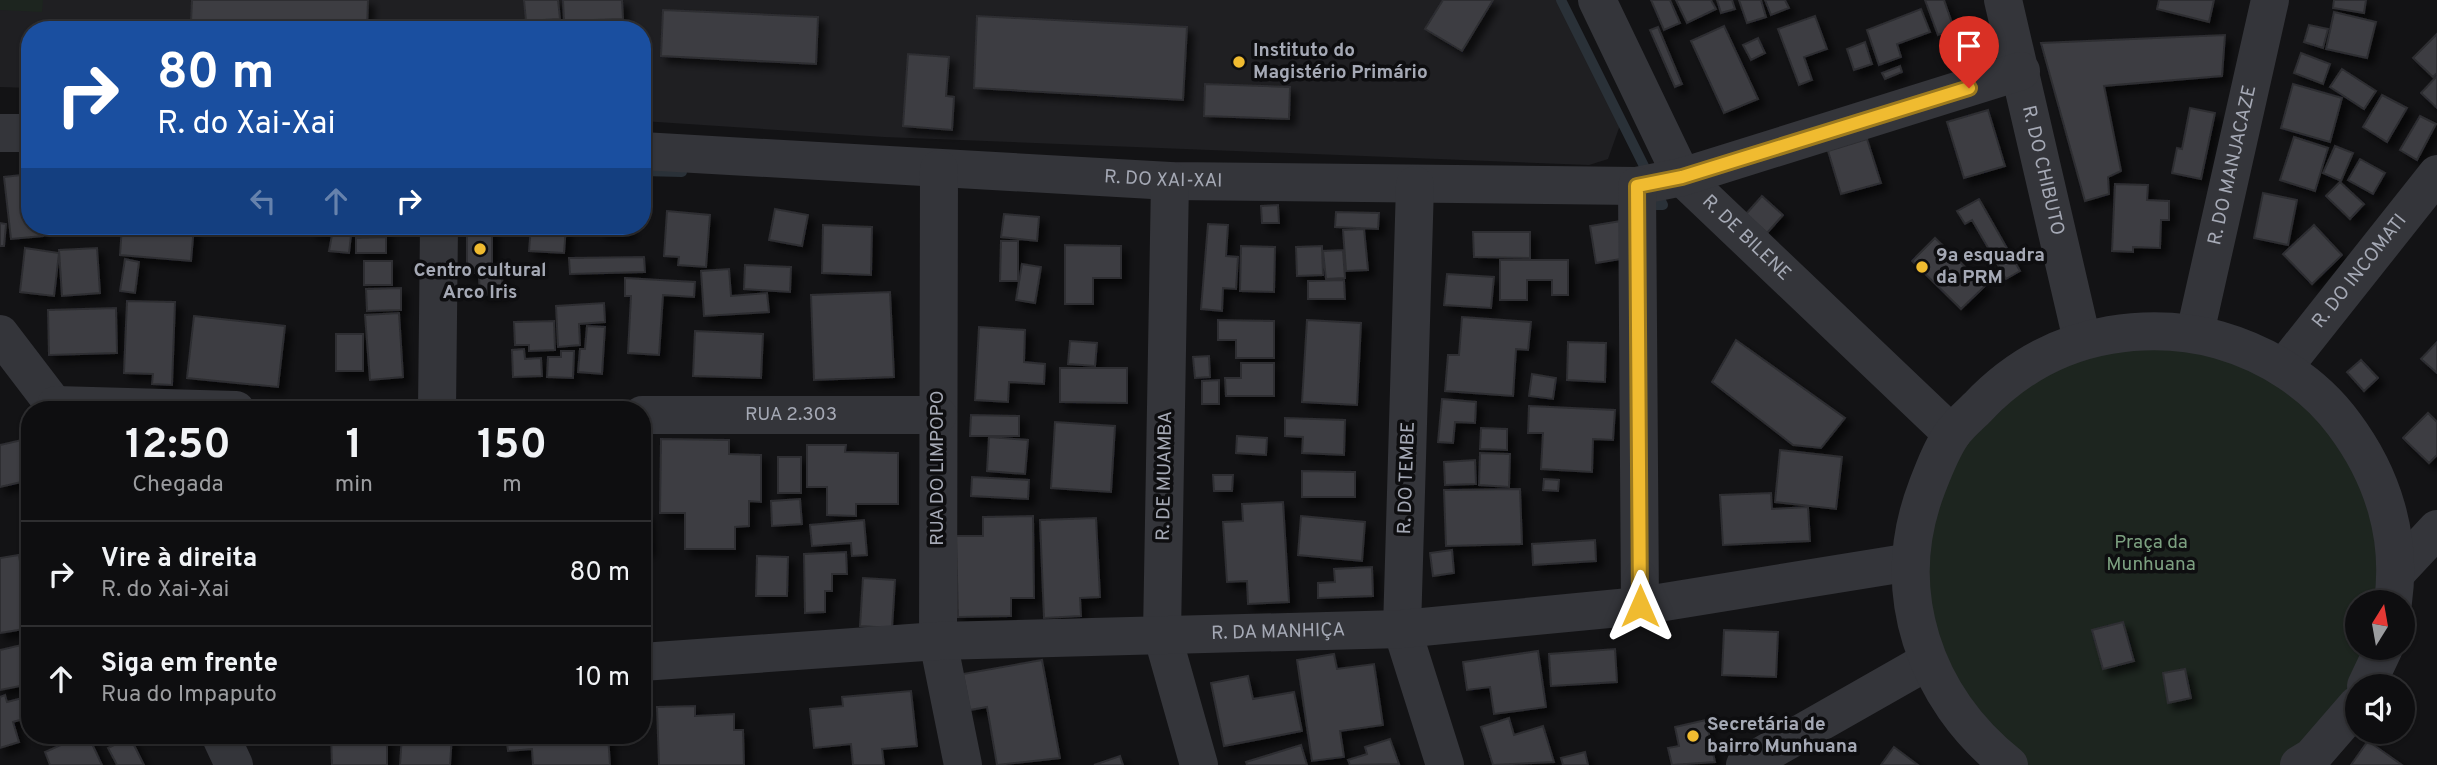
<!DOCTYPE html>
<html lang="pt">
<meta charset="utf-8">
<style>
:root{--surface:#0e0e10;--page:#1c1c1e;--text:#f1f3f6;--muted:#9b9c9f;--line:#2e2e30}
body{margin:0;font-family:Overpass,sans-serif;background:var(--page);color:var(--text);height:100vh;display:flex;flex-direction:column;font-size:26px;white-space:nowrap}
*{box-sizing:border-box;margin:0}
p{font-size:23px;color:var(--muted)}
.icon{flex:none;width:38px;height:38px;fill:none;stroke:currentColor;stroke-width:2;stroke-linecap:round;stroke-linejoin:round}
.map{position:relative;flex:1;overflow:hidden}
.drawer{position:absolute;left:21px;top:401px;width:630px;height:343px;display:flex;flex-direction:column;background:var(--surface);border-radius:28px;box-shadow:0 2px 5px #0004,0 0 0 2px var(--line)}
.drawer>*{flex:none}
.hud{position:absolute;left:21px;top:21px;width:630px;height:214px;border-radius:28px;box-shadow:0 2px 5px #0004,0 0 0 2px var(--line);background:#1a4fa0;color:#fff;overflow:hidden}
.needle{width:46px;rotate:11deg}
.buttons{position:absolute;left:2345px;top:590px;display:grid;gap:14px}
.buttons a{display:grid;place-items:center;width:70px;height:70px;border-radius:50%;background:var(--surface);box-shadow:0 2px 5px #0004,0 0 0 2px var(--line);font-size:35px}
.pin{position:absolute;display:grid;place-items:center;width:60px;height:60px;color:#fff;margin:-72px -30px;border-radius:50% 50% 50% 0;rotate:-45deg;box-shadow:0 0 7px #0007}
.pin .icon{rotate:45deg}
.me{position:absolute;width:77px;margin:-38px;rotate:0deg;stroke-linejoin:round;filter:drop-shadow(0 0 5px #0008)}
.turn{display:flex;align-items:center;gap:24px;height:147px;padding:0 21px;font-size:32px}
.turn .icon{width:91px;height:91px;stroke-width:2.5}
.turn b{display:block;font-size:49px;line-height:60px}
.lanes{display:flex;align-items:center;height:66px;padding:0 21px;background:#0003;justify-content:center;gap:35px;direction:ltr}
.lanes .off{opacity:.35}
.eta{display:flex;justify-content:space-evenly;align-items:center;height:119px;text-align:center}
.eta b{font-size:42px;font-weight:700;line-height:49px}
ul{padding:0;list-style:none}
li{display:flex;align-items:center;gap:21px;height:105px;padding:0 21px;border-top:2px solid var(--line)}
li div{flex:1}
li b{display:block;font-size:26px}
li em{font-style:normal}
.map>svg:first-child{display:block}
.built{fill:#1f1f22}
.green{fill:#1d251f}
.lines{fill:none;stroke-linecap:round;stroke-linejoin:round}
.stream{stroke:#2a3138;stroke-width:10}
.building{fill:#3d3e42;stroke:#2d2d31;stroke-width:2;filter:url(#shadow)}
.minor{stroke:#34353a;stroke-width:38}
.route-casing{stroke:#9c7a1f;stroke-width:18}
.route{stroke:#f0bb30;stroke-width:12}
.poi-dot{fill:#f0bb30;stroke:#0e0e10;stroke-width:2.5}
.labels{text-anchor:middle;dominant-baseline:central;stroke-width:7;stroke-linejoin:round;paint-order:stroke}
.poi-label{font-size:19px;font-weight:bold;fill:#a5a9b5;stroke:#0e0e10;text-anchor:start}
.street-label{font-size:19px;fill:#a5a9b5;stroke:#0e0e10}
.park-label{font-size:19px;fill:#7ca080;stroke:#0e0e10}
</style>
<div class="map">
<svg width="2437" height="765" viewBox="0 0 2437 765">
<defs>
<filter id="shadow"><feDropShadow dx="6" dy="6" stdDeviation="3.5" flood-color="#0009"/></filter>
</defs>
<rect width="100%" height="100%" fill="#131315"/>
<!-- built -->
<path class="built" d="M0 0H1561L1620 125 1608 159 1589 165 884 137 642 121V30H30V88L0 87Z"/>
<!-- green -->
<path class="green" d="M0 0H43L42 12 0 10Z
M2141 340 2236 355 2324 415 2380 513 2383 602H2357V648H2373L2350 697 2284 765H2026L1935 657 1920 556 1947 463 2046 367Z"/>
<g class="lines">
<!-- stream -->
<path class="stream" d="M1561 0 1649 176
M642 171 682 172
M1643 205H1663L1656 191"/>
</g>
<!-- building -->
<path class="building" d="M192 0H368L367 30 191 22Z
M524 0H558L560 19 526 21Z
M563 0H622L623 19 564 21Z
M1443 0H1493L1462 51 1425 29Z
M1651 0H1670L1680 23 1664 30Z
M1676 0H1711L1716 9 1687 23Z
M1717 0H1732L1735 9 1721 13Z
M1739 0H1761L1766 17 1747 23Z
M1765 0H1785L1789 8 1771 15Z
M1925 0H1944L1954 29 1938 35Z
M2159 0H2214L2209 22 2157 9Z
M2334 0H2366L2364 13 2333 8Z
M1921 9 1930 32 1897 44 1901 57 1879 65 1867 30Z
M663 10 818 17 816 64 661 56Z
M2334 12 2376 22 2367 58 2326 49Z
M977 16 1187 27 1183 100 974 88Z
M1815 16 1827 49 1804 57 1812 80 1799 85 1778 29Z
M2309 25 2328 29 2323 48 2304 42Z
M1724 26 1758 99 1724 113 1691 41Z
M1658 27 1682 84 1675 87 1650 30Z
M2437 34V73L2433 77 2413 58Z
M2225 35 2222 76 2104 86 2121 171 2108 177 2109 194 2085 201 2041 43Z
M1758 38 1765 53 1751 60 1743 45Z
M1865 42 1872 64 1854 70 1847 49Z
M2301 53 2330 64 2323 84 2294 73Z
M908 54 949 57 946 96 954 97 952 130 903 126Z
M1900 66 1902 72 1885 79 1882 73Z
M2342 69 2376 91 2364 109 2330 87Z
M2437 76V108L2421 93Z
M1205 84 1290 87 1289 119 1204 116Z
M2293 84 2342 98 2330 142 2281 128Z
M2382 95 2407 108 2387 142 2363 127Z
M2190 108 2215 113 2201 179 2172 173 2177 148 2182 149Z
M1988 110 2005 166 1964 178 1947 122Z
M2420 116 2436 124 2417 160 2400 150Z
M2294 137 2328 148 2315 191 2280 180Z
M1867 139 1881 183 1841 194 1828 151Z
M2335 146 2353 153 2341 181 2323 173Z
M2360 159 2385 173 2373 194 2348 180Z
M30 174V226H42L43 236 11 239 4 177Z
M2340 182 2364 204 2350 219 2326 196Z
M2115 184 2148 185 2147 200 2169 201V220H2161L2160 248 2133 247V252L2112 251Z
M2263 193 2297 200 2288 245 2254 238Z
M1762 196 1783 215 1767 233 1746 214Z
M1979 199 2020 271 2006 279 1972 220 1965 224 1957 211Z
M1278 205 1279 223H1262L1261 206Z
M775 209 808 215 802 246 769 240Z
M667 211 710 215 706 267 678 265 679 257 664 256Z
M1336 212 1379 213 1378 229 1335 227Z
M1004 214 1039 217 1037 241 1001 237Z
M1621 221 1627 258 1596 263 1590 226Z
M0 223 6 224 4 246H0Z
M1208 224 1228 225 1226 256 1238 257 1236 289 1223 288 1222 311 1201 309Z
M823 225 872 227 871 275 822 273Z
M2314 225 2342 255 2312 284 2283 254Z
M122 226H194L191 261 120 255Z
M311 226H352L349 253 329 251 332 235 311 232Z
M360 226H386V234L359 233Z
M467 226H492V273H467Z
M531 226H566L564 253 529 251Z
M600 226H629V234L599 231Z
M1364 229 1368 270 1346 271 1343 230Z
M1473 232H1530V258L1474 257Z
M386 237V253H356V238Z
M1935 238 1985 286 1961 309 1912 261Z
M1001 241H1018V281H1000Z
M1065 245 1121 246V278H1093V304H1065Z
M1241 246 1275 247 1274 292 1240 291Z
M1322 246 1323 275 1297 276 1296 247Z
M25 248 59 253 54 296 20 292Z
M97 248 100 293 62 296 59 250Z
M1343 250 1345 278 1326 279 1323 251Z
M644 257 645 272 570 274 569 258Z
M125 259 139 262 135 293 120 291Z
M1500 260H1568V295H1552V280H1527V300H1500Z
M364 261H392V285H364Z
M1022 264 1041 267 1035 303 1016 300Z
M745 265 791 267 790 292 744 289Z
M729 269 731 296 767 293 769 312 704 316 701 271Z
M1447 274 1494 277 1491 308 1444 305Z
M502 276 503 294 480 295 479 277Z
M625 278 695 282 694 297 663 295 659 355 628 353 631 296H625Z
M1344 280 1345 299H1308V281Z
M401 288V310L367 311 366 289Z
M890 292 894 377 814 380 811 295Z
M127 301 175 302 172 385 152 384 153 374 124 373Z
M604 303 605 322 579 324 580 345 558 347 556 306Z
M116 308 117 353 49 355 48 310Z
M399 313 403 377 370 380 365 315Z
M194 316 285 326 278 387 187 378Z
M1462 317 1531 322 1528 350 1516 349 1513 396 1445 391 1448 355H1459Z
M1218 320 1274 321V358H1236V340H1218Z
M1307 320 1361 323 1357 405 1302 402Z
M554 321 555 350 529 351V345H515L514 322Z
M587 326 605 327 602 374 578 372 580 349H585Z
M979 327 1025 330 1024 362 1045 364 1044 384 1009 382 1008 402 975 400Z
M695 331 763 334 761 378 693 376Z
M336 334H363V371H336Z
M1736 340 1845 418 1821 448 1793 445 1712 382Z
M1070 341 1097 343 1095 366 1068 364Z
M1568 342 1606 343 1605 382 1567 380Z
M2437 342V373L2421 359Z
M524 349 525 359 541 358 542 376 513 377 512 350Z
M561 351H574L573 378 547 377 548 357H561Z
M1209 356 1210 377 1195 378 1193 357Z
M2361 360 2378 378 2364 391 2347 372Z
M1241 363H1274V396H1226L1225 378H1241Z
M1060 368H1127V403L1060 402Z
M1532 374 1556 378 1553 399 1529 396Z
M1219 380V404H1202V381Z
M1442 399 1476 402 1475 423 1455 422 1453 443 1438 442Z
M1529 406 1615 410 1613 440 1593 439 1592 472 1541 469 1543 433H1528Z
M2428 413 2437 422V455L2429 463 2403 438Z
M971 415 1019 416V436H970Z
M1285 418 1345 420 1344 455 1302 453 1303 437 1285 436Z
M1055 422 1115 426 1111 492 1051 488Z
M1481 428 1507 429V450L1480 449Z
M1237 436 1267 438 1266 455 1236 453Z
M989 437 1028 440 1025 474 987 471Z
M26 439 30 480 0 487V445Z
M661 439 729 440V454L761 455V502L749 501V526L735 527V549H685V513H660Z
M807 445H846L845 452 898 453V504H856V516L827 515V487H807Z
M1780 450 1842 457 1836 509 1775 502Z
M1480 453 1510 454 1509 487 1479 485Z
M778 457H801V493H778Z
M1475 460 1476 484 1445 485 1444 462Z
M1302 471 1355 472V497H1302Z
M1213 475H1233L1232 491H1214Z
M972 477 1029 480 1028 499 971 496Z
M1544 479 1559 480 1558 491 1543 490Z
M1520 489 1522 544 1446 546 1444 490Z
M1771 493 1772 509 1808 507 1810 541 1723 545 1720 495Z
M800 499 802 524 772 526 771 501Z
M1283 502 1289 602 1248 604 1247 581 1227 582 1223 522 1243 521 1242 504Z
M647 514 649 550H642V515Z
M1033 516 1034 598H1011V616L958 617 956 536H983V517Z
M1301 516 1365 522 1362 561 1298 555Z
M1096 518 1100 597 1080 598 1081 616 1044 618 1040 520Z
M864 520 867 555 852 556 851 543 812 546 810 525Z
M1595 540 1596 561 1533 565 1532 544Z
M1452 550 1454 573 1433 576 1430 553Z
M846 552 847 574H832V591H825V612L805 613 804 554Z
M19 555 30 628 0 633V558Z
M757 556 788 557 787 596H756Z
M1372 567 1373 596 1318 598V583L1335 582 1334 569Z
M863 578 895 580 892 628 860 626Z
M2123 622 2134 661 2103 669 2092 630Z
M1724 630 1778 632 1776 677 1722 675Z
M30 643V684L0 690V650Z
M1615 649 1617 682 1551 686 1549 654Z
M1538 651 1546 707 1494 714 1490 687 1467 690 1463 662Z
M1334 654 1337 669 1374 664 1383 725 1340 731 1344 757 1312 761 1297 660Z
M1042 660 1060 758 997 765 987 707 970 710 963 674Z
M2185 669 2191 698 2168 703 2163 673Z
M1248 676 1253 699 1294 692 1302 731 1224 746 1211 683Z
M911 691 917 746 882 749 884 765H853L851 744 814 748 810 709 843 706 842 697Z
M5 695 7 702 30 696V717L13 722 19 742 0 748V697Z
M695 706V716L734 714V730H743L744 765H659L657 707Z
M1509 718 1514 735 1543 726 1554 762 1493 765 1481 727Z
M1706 720 1715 762 1672 765 1668 748 1679 746 1675 727Z
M83 735H88L102 765H50L45 752Z
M331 735H387V765H332Z
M402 735H452L450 765H400Z
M506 735H608L610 765H533L532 749 508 751Z
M130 737 144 765H117L108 748Z
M1390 739 1399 764 1350 765 1348 760 1367 754 1365 747Z
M2368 741 2402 765H2351Z
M1301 745 1307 765H1247L1246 762Z
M1894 747 1918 765H1881Z
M1585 752 1588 765H1563L1561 758Z
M1120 756 1123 765H1094Z"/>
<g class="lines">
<!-- minor -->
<g class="minor">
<path id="s1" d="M1597 0 1682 177 1952 434"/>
<path id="s2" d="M2003 0 2082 340"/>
<path d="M0 133H30"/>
<path id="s3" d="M642 151 1170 181 1637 186 1682 177 2021 71"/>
<path d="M939 169 938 641 963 765"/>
<path d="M1170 181 1162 634 1199 765"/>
<path d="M1415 185 1402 629 1445 765"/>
<path d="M1637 186 1640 606"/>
<path id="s4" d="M2195 333 2270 0"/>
<path d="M0 334 58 410"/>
<path id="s5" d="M2284 367 2437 174"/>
<path d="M56 405 236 410"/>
<path d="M437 410 439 226"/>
<path id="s6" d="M642 415H938"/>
<path d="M2397 572 2437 529"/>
<path id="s7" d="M642 662 938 641 1402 629 1640 606 1911 562"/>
<path d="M2366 686 2384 648"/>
<path d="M220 735 234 765"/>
<path d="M1745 765 1928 661"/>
<path d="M2009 765C1924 697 1887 591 1927 487 1934 469 1941 450 1952 434 1959 424 1969 416 1978 407 2014 369 2057 344 2110 335 2147 329 2183 330 2219 340 2268 354 2314 383 2344 424 2383 476 2402 537 2393 602"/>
<path d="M2299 765 2312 757 2357 705"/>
</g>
</g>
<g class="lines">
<defs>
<path id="route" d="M1640 606 1637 186 1682 177 1969 88"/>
</defs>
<!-- route casing -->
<use href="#route" class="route-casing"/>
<!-- route -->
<use href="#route" class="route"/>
</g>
<!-- markers -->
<g class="poi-dot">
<circle cx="1239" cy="62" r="7"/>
<circle cx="480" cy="249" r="7"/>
<circle cx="1922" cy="267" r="7"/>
<circle cx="1693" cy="736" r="7"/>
</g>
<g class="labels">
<!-- poi labels -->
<g class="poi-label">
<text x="1253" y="51">Instituto do<tspan x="1253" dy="22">Magistério Primário</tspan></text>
<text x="1936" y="256">9a esquadra<tspan x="1936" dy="22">da PRM</tspan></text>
<text x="480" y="271" text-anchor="middle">Centro cultural<tspan x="480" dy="22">Arco Iris</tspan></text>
<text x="1707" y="725">Secretária de<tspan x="1707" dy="22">bairro Munhuana</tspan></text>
</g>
<!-- street labels -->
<g class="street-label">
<text stroke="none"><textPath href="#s4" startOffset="172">R. DO MANJACAZE</textPath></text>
<text stroke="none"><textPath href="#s2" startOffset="175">R. DO CHIBUTO</textPath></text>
<text stroke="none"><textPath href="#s3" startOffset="522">R. DO XAI-XAI</textPath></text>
<text stroke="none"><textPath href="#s1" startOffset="285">R. DE BILENE</textPath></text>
<text stroke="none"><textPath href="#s5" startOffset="122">R. DO INCOMATI</textPath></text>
<text stroke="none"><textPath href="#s6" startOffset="149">RUA 2.303</textPath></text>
<text transform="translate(938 468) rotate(-90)">RUA DO LIMPOPO</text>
<text transform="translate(1165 476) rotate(-89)">R. DE MUAMBA</text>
<text transform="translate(1407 478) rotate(-88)">R. DO TEMBE</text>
<text stroke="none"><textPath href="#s7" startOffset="637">R. DA MANHIÇA</textPath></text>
</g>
<!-- park labels -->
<g class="park-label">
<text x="2151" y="543">Praça da<tspan x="2151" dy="22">Munhuana</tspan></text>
</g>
</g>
</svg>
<div class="buttons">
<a><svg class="needle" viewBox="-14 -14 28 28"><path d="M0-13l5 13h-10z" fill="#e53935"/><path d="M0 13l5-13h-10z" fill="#9b9c9f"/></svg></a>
<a><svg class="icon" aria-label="sound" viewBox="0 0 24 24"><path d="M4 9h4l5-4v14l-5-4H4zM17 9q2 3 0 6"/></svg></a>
</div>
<div class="pin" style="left:1969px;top:88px;background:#d93025"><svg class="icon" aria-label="arrive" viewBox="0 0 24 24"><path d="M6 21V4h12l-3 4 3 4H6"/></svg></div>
<svg class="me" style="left:1640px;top:606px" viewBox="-20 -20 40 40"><path d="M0-17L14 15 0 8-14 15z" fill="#f0bb30" stroke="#fff" stroke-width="4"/></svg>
<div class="hud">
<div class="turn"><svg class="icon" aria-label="right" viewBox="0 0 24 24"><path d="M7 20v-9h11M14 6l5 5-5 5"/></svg><div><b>80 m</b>R. do Xai-Xai</div></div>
<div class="lanes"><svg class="icon off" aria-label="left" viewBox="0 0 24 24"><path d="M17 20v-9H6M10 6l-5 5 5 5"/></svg><svg class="icon off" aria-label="ahead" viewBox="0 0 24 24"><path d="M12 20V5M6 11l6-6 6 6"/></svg><svg class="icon" aria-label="right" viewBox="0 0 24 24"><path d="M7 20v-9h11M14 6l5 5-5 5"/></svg></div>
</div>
<section class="drawer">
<div class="eta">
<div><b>12:50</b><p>Chegada</p></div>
<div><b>1</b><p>min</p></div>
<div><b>150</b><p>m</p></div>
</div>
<ul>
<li><svg class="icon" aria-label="right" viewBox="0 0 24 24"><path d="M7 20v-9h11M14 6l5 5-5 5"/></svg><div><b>Vire à direita</b><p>R. do Xai-Xai</p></div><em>80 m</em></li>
<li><svg class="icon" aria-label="ahead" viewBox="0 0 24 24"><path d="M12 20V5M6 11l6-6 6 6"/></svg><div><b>Siga em frente</b><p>Rua do Impaputo</p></div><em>10 m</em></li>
</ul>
</section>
</div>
